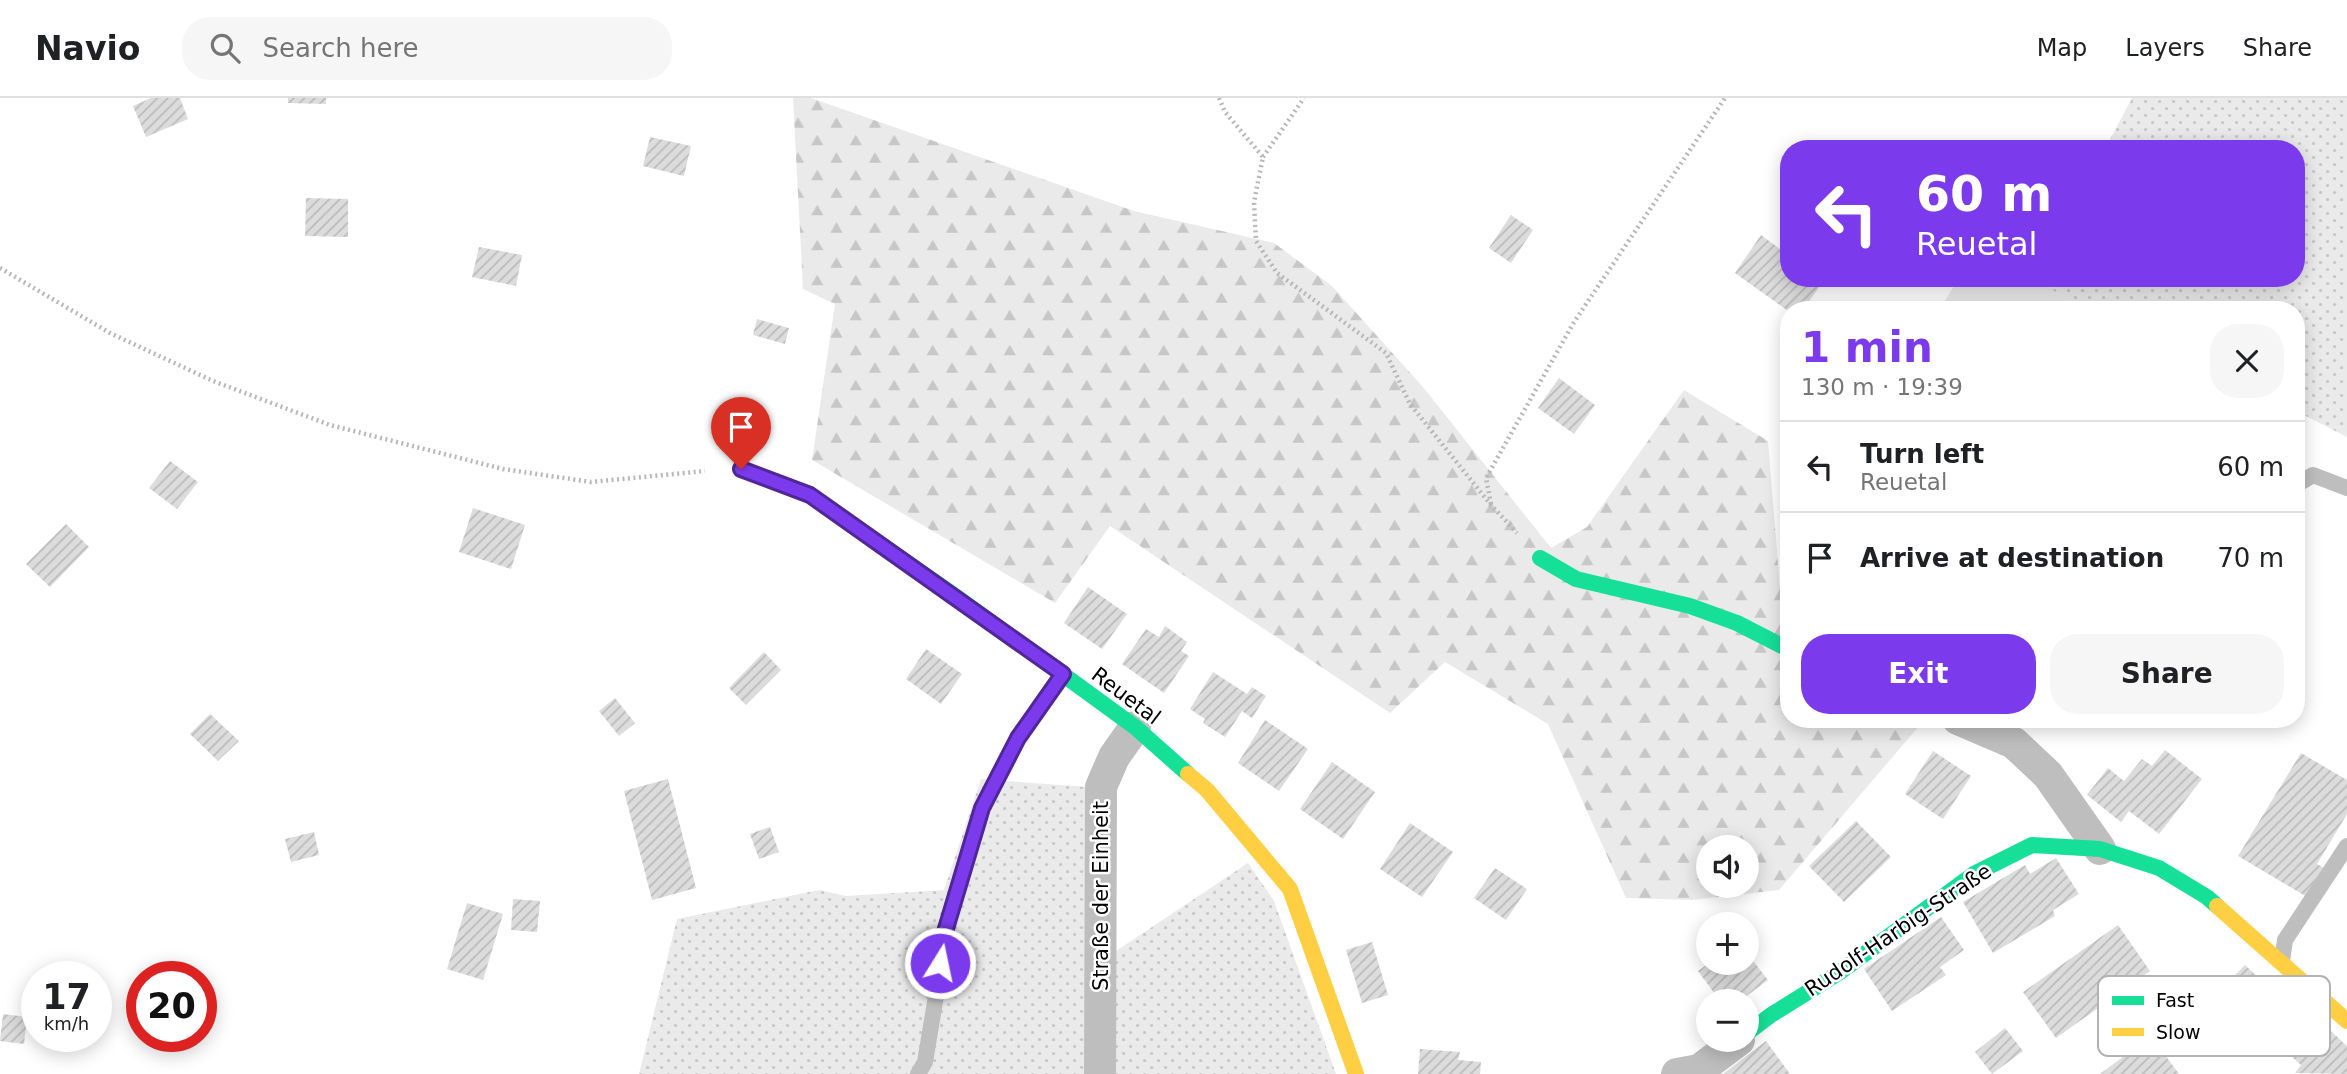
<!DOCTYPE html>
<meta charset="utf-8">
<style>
:root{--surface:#fff;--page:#f6f6f6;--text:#202124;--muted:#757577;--line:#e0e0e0;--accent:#7c3aed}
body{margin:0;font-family:"DejaVu Sans",sans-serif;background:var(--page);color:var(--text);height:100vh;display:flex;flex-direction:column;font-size:26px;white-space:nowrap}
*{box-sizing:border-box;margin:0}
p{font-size:23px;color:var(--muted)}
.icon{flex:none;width:38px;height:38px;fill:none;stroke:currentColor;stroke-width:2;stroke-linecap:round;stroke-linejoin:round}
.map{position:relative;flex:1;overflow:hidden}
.drawer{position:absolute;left:1780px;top:203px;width:525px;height:427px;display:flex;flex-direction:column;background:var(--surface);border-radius:28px;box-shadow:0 4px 18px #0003}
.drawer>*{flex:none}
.top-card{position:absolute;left:1780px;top:42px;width:525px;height:147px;border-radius:28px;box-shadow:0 4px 18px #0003;background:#7c3aed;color:#fff;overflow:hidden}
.tools{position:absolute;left:1696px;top:737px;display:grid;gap:14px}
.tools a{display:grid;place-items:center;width:63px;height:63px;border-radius:50%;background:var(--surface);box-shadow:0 4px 18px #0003;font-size:35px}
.speed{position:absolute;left:21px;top:863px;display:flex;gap:14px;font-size:35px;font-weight:700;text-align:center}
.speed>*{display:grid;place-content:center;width:91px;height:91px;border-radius:50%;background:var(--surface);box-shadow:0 4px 18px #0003;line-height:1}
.speed small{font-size:18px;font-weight:400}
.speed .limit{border:10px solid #d22;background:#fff;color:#111}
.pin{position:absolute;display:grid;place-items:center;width:60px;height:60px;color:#fff;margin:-72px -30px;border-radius:50% 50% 50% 0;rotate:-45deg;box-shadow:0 0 7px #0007}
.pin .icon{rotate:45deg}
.me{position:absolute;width:77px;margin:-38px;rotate:10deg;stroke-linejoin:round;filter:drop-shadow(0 0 5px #0008)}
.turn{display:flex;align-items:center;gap:24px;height:147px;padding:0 21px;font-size:32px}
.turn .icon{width:91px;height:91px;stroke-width:2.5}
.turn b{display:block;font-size:49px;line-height:60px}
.round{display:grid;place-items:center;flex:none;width:74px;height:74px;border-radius:28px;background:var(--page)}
.overview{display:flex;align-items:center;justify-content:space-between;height:119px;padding:0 21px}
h1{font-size:42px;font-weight:700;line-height:52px;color:var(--accent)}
.primary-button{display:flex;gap:14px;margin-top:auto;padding:14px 21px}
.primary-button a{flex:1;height:80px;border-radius:28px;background:var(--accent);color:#fff;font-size:28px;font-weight:700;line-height:80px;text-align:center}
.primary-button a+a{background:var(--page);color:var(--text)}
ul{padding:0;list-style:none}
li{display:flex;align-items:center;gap:21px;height:91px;padding:0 21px;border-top:2px solid var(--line)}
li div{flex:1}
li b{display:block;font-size:26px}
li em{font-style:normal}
header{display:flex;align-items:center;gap:42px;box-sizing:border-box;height:98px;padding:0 35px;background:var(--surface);border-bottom:2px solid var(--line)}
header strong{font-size:33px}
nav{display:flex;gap:38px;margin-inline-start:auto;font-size:24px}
.search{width:490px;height:63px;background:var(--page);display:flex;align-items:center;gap:18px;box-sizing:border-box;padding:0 24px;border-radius:28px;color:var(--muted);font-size:26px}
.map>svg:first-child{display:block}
.grass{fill:url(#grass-dots)}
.forest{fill:url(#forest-firs);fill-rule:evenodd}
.pitch{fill:#eaeaea}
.building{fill:url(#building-hatch)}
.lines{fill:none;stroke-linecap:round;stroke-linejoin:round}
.path{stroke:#b8b8b8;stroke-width:4.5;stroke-dasharray:2 3.5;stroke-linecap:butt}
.lane{stroke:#bebebe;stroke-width:16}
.street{stroke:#bebebe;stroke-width:32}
.fast{stroke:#16e098;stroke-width:16}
.slow{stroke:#ffcf43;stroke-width:16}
.route-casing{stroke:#51269a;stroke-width:18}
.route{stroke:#7c3aed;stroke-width:12}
.labels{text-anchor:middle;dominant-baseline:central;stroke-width:5;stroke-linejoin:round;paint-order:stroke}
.street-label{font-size:21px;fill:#000;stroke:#fff}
.key{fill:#fff;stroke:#b2b2b2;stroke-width:2}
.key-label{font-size:19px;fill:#000}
</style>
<header>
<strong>Navio</strong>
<div class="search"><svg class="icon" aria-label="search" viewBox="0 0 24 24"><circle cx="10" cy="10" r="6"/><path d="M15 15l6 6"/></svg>Search here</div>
<nav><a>Map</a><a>Layers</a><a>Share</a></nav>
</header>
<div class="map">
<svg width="2347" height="976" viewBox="0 0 2347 976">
<defs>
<pattern id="grass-dots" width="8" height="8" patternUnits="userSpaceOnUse" patternTransform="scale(1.75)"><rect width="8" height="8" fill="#eaeaea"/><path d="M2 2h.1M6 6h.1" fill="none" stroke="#c7c7c7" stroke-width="1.8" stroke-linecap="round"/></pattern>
<pattern id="forest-firs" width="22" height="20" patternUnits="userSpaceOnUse" patternTransform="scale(1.75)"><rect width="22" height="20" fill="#eaeaea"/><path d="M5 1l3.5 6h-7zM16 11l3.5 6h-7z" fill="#c7c7c7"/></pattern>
<pattern id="building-hatch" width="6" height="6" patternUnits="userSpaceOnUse" patternTransform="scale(1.75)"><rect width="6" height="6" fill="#dcdcdc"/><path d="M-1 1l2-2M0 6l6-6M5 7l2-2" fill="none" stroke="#bbb"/></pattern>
</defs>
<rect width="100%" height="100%" fill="#fff"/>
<!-- grass -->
<path class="grass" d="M2132 0H2347V339L2296 313V212H2084L2035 181 2296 180V51H2105Z
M981 681 1087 689 1089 871 1248 765 1274 803 1336 976H639L677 821 819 792 846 798 944 792Z"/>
<!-- forest -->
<path class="forest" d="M793 0H811L1134 113 1274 145 1332 188 1423 289 1551 450 1587 429 1684 292 1768 343 1780 490 1788 460V621H1925L1779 792 1692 802 1626 800 1548 626 1445 564 1390 615 1110 428 1055 505 812 362 835 206 803 191ZM1708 749H1746V788H1708Z"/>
<!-- pitch -->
<path class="pitch" d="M1959 180H2034L2084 212H1939Z"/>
<!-- building -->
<path class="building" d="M151 0H180L188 21 146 39 133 8Z
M288 0H326V6L288 5Z
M650 39 691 48 684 78 643 68Z
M306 100 348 101V139L305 138Z
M1511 117 1533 132 1511 165 1489 150Z
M1761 137 1788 157V180H1821L1824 182 1803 212 1788 213 1735 175Z
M479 149 522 157 516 188 472 179Z
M757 221 789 230 785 246 753 237Z
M1559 280 1595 307 1574 336 1538 310Z
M170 363 198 384 177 411 149 390Z
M473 410 525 427 511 471 459 454Z
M66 426 89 449 50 489 26 466Z
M1088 489 1127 516 1102 551 1064 525Z
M1165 528 1187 544 1181 553 1189 558 1164 595 1122 566 1146 531 1159 539Z
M926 551 962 576 941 606 906 581Z
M764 554 781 572 746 607 729 590Z
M1213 574 1247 596 1252 589 1266 598 1252 620 1242 613 1225 639 1203 625 1205 621 1190 611Z
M615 600 635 625 619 638 599 613Z
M210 616 239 643 218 663 190 636Z
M1265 622 1308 651 1279 693 1238 665Z
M2165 652 2202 681 2159 736 2129 713 2121 724 2087 697 2108 670 2124 683 2142 661 2152 668Z
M1933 653 1971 678 1943 721 1905 696Z
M2301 655 2347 682V716L2317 766 2324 770 2307 799 2238 758Z
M1332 664 1375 694 1343 741 1300 711Z
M668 681 696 790 652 802 624 693Z
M1856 723 1891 759 1844 804 1809 768Z
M1410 725 1453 754 1422 799 1380 771Z
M770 729 779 754 759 761 750 736Z
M314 734 319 757 291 764 285 741Z
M2056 760 2079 796 2053 812 2055 818 1993 855 1963 804 2025 767 2030 776Z
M1495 770 1527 791 1506 822 1474 800Z
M513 801 540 803 537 834 511 832Z
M467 805 503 816 483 882 447 871Z
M1941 819 1964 852 1940 869 1946 877 1892 913 1864 871Z
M2118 827 2150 873 2056 940 2023 894Z
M1372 844 1388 897 1362 905 1346 852Z
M1746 854 1768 882 1740 903H1720L1698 873 1710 864H1746Z
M2245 867 2287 907 2247 949 2204 909Z
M3 916 27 919 24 946 0 943Z
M2322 925 2347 948V976L2295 975 2301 967 2291 958Z
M2005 930 2023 953 1992 976 1975 954Z
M2151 938 2179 976H2100Z
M1766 943 1790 976H1723Z
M1420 951 1460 954 1458 962 1481 964 1480 976H1418Z"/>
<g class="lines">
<!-- path -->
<path class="path" d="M1219 0 1225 14 1263 59 1254 104 1256 143 1277 175 1386 255 1410 306 1491 407 1517 435
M1263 59 1304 0
M0 170 110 235 213 283 330 327 503 371 591 384 705 373
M1491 406 1486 380 1574 224 1725 0"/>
<!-- lane -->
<path class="lane" d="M2296 387 2313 377 2347 390
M2282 863 2285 842 2347 748
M918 976 925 964 938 886 942 844 982 710 1018 640 1063 577"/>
<!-- street -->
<path class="street" d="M1958 621 2014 645 2048 677 2100 751
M1100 976 1101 689 1114 659 1135 629
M1677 976 1699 972 1739 942"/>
<!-- fast -->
<path class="fast" d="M741 371 810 397 958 500 1135 629 1188 676
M1540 460 1576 481 1690 508 1737 525 1788 551
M1746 936 1771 917 1840 874 1974 776 2032 747 2100 751 2159 770 2207 799 2217 808"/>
<!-- slow -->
<path class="slow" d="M1188 676 1207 692 1290 791 1356 976
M2217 808 2347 923"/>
</g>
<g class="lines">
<defs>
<path id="route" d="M741 371 810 397 1063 576 1018 640 982 710 942 844 940 865"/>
</defs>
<!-- route casing -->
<use href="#route" class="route-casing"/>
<!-- route -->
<use href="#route" class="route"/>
</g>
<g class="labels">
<!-- street labels -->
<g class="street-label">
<text transform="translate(1126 598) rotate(37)">Reuetal</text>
<text transform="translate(1101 798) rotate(-90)">Straße der Einheit</text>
<text transform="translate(1898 832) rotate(-34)">Rudolf-Harbig-Straße</text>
</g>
</g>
<!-- legend -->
<rect x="2098" y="878" width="232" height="80" rx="10" class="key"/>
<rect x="2112" y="898" width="32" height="9" fill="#16e098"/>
<rect x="2112" y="930" width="32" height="8" fill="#ffcf43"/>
<g class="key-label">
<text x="2156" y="909">Fast</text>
<text x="2156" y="941">Slow</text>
</g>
</svg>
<div class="tools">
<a><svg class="icon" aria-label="sound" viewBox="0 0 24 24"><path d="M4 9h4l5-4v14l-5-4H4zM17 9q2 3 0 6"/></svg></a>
<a>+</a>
<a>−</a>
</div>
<div class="speed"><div>17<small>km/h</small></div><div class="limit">20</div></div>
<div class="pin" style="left:741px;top:371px;background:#d93025"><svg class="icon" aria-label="arrive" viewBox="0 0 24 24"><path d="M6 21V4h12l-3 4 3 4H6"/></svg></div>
<svg class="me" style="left:940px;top:865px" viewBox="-20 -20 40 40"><circle r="17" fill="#7c3aed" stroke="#fff" stroke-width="3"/><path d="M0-11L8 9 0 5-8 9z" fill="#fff"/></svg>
<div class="top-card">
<div class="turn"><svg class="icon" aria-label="left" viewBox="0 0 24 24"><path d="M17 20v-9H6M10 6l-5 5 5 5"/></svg><div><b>60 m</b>Reuetal</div></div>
</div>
<section class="drawer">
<div class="overview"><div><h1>1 min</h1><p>130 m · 19:39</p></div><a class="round"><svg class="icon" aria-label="close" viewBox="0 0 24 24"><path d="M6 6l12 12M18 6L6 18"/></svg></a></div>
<ul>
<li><svg class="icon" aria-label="left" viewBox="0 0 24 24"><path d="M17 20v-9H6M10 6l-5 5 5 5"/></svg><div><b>Turn left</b><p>Reuetal</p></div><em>60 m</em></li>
<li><svg class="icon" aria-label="arrive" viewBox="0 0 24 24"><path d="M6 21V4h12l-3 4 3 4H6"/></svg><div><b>Arrive at destination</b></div><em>70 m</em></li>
</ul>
<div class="primary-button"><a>Exit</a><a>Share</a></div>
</section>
</div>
